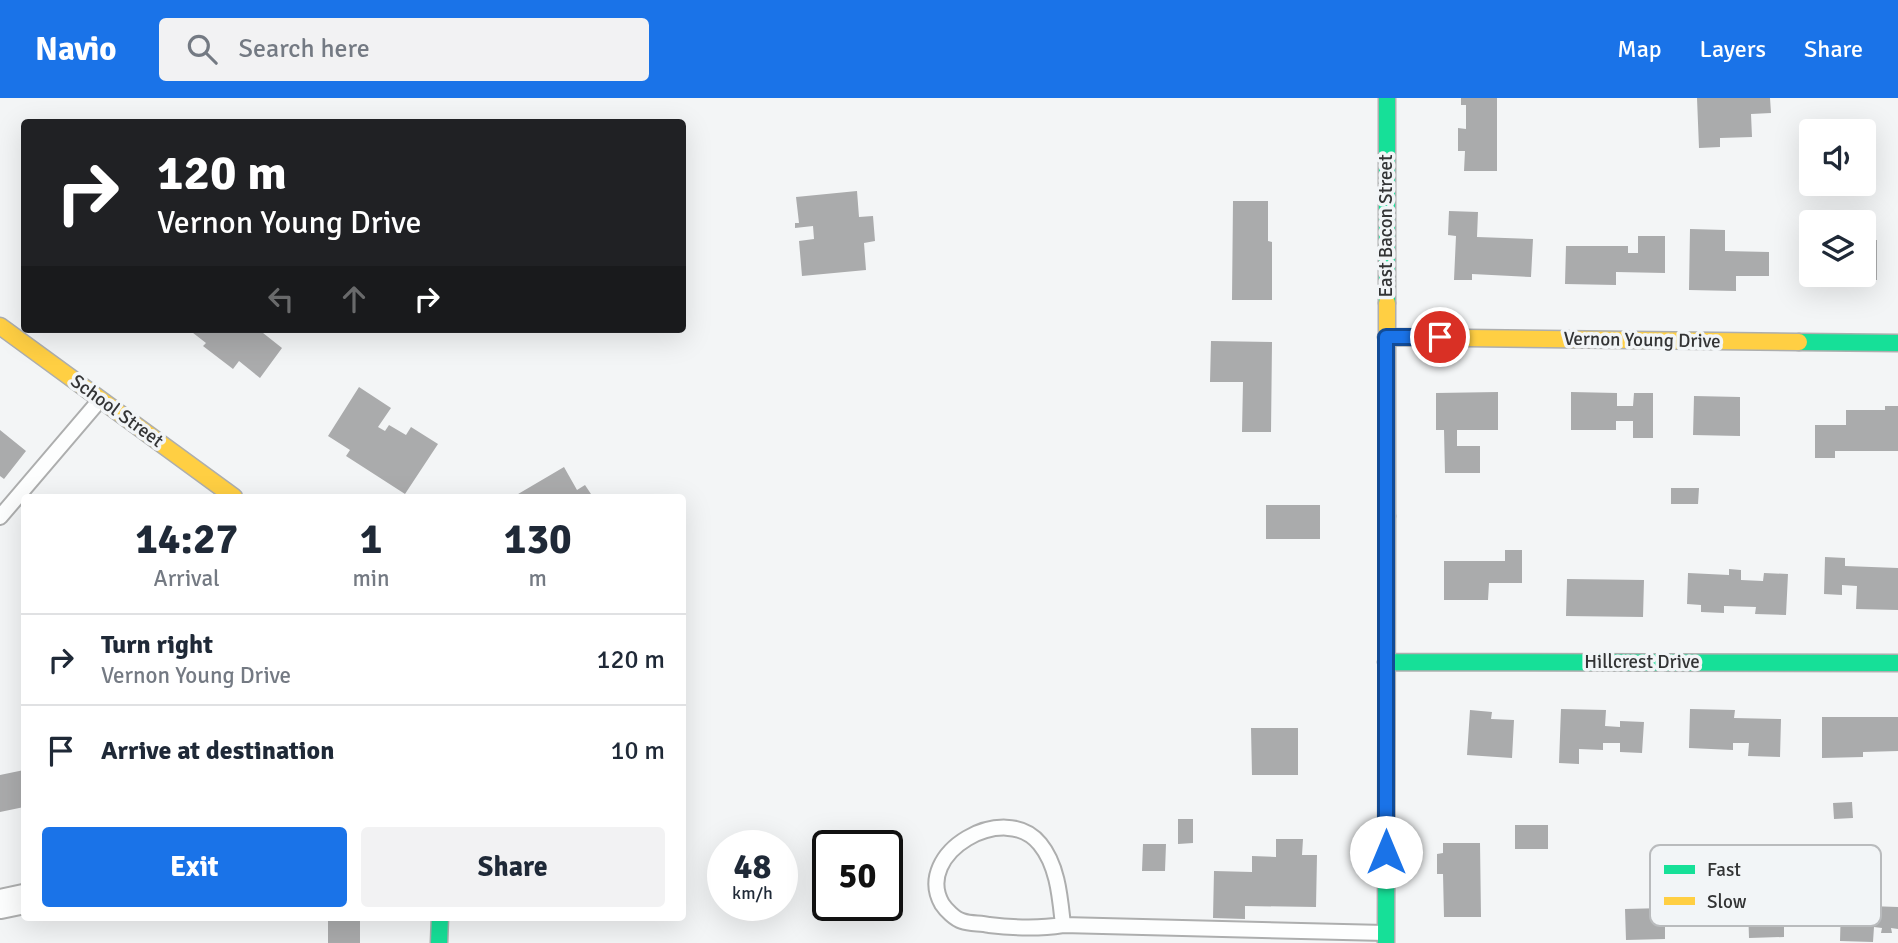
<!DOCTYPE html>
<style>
:root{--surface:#fff;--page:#f2f2f3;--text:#1f2937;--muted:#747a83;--line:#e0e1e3;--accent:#1a73e8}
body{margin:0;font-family:Signika,sans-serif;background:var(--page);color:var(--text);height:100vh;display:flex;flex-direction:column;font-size:26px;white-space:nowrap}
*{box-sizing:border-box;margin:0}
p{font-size:23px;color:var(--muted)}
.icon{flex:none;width:38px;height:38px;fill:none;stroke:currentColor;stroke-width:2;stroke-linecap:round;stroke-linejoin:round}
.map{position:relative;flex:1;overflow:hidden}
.panel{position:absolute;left:21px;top:396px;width:665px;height:427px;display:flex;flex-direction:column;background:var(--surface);border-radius:7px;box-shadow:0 7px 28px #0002}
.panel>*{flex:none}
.guide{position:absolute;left:21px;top:21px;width:665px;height:214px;border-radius:7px;box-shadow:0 7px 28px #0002;background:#202124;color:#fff;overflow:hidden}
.fabs{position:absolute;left:1799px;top:21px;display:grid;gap:14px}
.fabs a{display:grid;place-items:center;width:77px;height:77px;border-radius:7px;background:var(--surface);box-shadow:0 7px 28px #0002;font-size:35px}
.speed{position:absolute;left:707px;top:732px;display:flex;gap:14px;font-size:35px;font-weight:700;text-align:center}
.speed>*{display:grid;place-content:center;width:91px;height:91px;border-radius:50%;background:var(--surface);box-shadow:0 7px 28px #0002;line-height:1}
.speed small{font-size:18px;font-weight:400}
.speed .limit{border:4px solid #111;border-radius:10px;background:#fff;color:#111}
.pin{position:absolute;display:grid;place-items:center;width:60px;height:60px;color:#fff;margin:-30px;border:4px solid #fff;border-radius:50%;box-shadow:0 2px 7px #0007}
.me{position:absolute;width:77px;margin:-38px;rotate:0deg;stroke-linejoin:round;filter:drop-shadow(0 0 5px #0008)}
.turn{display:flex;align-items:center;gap:24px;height:147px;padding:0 21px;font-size:32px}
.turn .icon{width:91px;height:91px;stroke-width:2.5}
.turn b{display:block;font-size:49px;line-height:60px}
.lanes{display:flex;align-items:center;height:66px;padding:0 21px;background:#0003;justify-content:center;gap:35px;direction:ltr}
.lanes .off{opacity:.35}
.eta{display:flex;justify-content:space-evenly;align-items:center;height:119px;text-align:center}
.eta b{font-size:42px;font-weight:700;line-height:49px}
.action{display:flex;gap:14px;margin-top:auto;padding:14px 21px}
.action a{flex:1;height:80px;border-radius:7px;background:var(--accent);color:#fff;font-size:28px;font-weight:700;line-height:80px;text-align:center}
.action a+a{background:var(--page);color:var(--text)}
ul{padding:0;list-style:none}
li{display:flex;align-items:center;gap:21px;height:91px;padding:0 21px;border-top:2px solid var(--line)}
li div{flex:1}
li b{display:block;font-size:26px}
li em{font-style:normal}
header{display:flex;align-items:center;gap:42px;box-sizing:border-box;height:98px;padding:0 35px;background:var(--accent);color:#fff}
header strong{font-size:33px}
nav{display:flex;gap:38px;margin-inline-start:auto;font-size:24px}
.search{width:490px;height:63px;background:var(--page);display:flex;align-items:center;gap:18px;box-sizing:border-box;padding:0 24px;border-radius:7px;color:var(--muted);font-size:26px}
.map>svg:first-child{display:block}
.building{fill:#aaabac}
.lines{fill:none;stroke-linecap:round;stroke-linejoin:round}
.lane-casing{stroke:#adaeae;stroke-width:18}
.street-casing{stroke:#adaeae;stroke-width:32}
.fast-casing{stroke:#adaeae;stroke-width:19}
.slow-casing{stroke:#adaeae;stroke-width:19}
.lane{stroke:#fdfefe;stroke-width:14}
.street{stroke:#fdfefe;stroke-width:28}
.fast{stroke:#16e098;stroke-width:16}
.slow{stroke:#ffcf43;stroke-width:16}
.route-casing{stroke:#114b97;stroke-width:18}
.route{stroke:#1a73e8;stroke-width:12}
.labels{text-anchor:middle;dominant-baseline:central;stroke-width:7;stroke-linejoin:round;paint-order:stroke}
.street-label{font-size:19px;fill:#333435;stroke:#f2f5f7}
.key{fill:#f2f5f7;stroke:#b9bbbd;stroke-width:2}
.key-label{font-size:19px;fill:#333435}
</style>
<header>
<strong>Navio</strong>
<div class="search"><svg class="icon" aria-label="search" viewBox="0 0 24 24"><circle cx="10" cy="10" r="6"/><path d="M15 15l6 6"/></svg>Search here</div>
<nav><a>Map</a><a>Layers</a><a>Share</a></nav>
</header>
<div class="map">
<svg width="1898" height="845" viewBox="0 0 1898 845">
<rect width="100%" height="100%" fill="#f3f5f6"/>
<!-- building -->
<path class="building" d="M1461 0H1497V73H1464L1465 53H1458V30L1466 31V7H1461Z
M1697 0H1770L1771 15 1751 16 1752 39 1720 40V49L1699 50Z
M857 93 859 119 873 118 875 143 864 145 866 172 802 178 799 143 814 141 813 128 795 130V125H799L796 99Z
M1233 103H1268V143L1272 144V202H1232Z
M1449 113 1478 114 1477 139 1533 141 1531 179 1472 176V182H1454L1456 138 1448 137Z
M1690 131 1725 132V153L1769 154V178H1736V193L1689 192Z
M1638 138H1665V175L1616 174V187L1565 186 1566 148H1628V155H1638Z
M1864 142H1877V182H1824V177H1864Z
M188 231H258L282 250 260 280 239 263 233 271 203 248 206 245Z
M1211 243 1272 244 1271 334H1242L1243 284H1210Z
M359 289 391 310 378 329 385 333 389 327 406 337 411 329 438 346 405 396 346 358 350 352 328 338Z
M1498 294V332H1457V348H1480V375H1445L1444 332H1436V295Z
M1571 294 1617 295V308H1633L1634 295H1653V340H1633V323H1616V332H1571Z
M1694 298 1740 299V338L1693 337Z
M1885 308H1898V353H1835V360H1815V327H1846V312H1885Z
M0 332 26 353 4 381 0 378Z
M564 369 577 392 585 387 593 399H513Z
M1671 390H1699L1698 406H1671Z
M1266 407H1320V441H1266Z
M1505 452H1522V485H1489L1488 502H1444V463H1505Z
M1825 459 1845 460V468L1898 470V512L1856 511 1857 488 1842 487V497L1824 496Z
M1729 471 1741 472V482L1763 483 1764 475 1788 476 1786 517 1755 516 1756 509 1724 508V515L1701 514V507L1687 506 1688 475 1729 477Z
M1567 481 1644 482 1643 519 1566 518Z
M1561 611 1606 612 1605 628 1620 629V623L1644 624 1642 655 1620 654V645H1603V652L1579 651V666L1559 665Z
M1690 611 1735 612 1734 620 1781 621 1780 659 1748 658 1749 645H1733V652L1689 650Z
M1470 612 1492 614 1491 621 1514 622 1512 660 1467 657Z
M1822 619H1898V653L1863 654V659L1822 660Z
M1251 630H1298V677H1252Z
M24 672V709L0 714V677Z
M1852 704 1853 720 1834 721 1833 705Z
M1178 721H1193V745L1178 746Z
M1515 727H1548V751H1515Z
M1276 741H1303L1302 757H1317L1316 809 1245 808V821L1213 820 1214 773 1252 774V758L1276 759Z
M1443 745H1480L1481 819H1444L1443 776H1437V756L1443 755Z
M1143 746H1166L1165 773H1142Z
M1754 769H1783V787H1775V809H1784V839L1749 840 1748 810H1763V791H1754Z
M1690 801 1691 825 1665 826V841L1626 842 1625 811 1664 810V802Z
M1841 807 1898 809V831L1891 830 1892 835H1881L1882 830 1874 829 1873 844 1840 843Z
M328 819H360V845H328Z"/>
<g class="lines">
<defs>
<path id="lane" d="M0 419 99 303
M1063 827C1060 800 1058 768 1040 746 1005 702 913 755 942 806 946 812 955 821 962 823 970 826 980 825 989 827 1014 830 1038 831 1063 827L1385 835"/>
<path id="street" d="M0 806 24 801"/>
<path id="fast" d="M1387 205V0
M1799 244 1898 245
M1386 564 1898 565
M439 845 440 819
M1386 845 1387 418"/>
<path id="slow" d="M0 228 234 399
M1386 239 1799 244
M1387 418V205"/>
</defs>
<!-- lane casing -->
<use href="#lane" class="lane-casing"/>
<!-- street casing -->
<use href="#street" class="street-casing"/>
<!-- fast casing -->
<use href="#fast" class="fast-casing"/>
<!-- slow casing -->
<use href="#slow" class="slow-casing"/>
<!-- lane -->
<use href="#lane" class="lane"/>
<!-- street -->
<use href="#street" class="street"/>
<!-- fast -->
<use href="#fast" class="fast"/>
<!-- slow -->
<use href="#slow" class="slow"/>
</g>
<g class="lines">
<defs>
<path id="route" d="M1386 754V239H1440"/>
</defs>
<!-- route casing -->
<use href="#route" class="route-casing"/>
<!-- route -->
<use href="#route" class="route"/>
</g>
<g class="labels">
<!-- street labels -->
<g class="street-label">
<text transform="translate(1386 128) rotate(-90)">East Bacon Street</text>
<text transform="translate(1642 242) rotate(1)">Vernon Young Drive</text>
<text transform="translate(117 313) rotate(36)">School Street</text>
<text x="1642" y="564">Hillcrest Drive</text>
</g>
</g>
<!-- legend -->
<rect x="1650" y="747" width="231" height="81" rx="10" class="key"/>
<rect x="1664" y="767" width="31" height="9" fill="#16e098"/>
<rect x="1664" y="799" width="31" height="8" fill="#ffcf43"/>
<g class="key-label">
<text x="1707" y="778">Fast</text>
<text x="1707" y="810">Slow</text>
</g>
</svg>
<div class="fabs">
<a><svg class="icon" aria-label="sound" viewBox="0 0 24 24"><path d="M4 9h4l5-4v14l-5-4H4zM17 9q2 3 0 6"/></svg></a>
<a><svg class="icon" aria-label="layers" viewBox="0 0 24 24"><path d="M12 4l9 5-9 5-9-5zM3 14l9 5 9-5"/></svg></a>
</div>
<div class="speed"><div>48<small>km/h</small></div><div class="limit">50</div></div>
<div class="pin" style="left:1440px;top:239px;background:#d93025"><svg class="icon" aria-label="arrive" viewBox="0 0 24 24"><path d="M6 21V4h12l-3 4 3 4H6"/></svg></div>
<svg class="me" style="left:1386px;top:754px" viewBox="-20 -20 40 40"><circle r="19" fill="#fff"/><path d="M0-13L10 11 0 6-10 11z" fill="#1a73e8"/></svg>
<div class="guide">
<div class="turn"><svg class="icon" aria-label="right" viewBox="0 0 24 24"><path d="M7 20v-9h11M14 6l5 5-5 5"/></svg><div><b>120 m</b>Vernon Young Drive</div></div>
<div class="lanes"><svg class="icon off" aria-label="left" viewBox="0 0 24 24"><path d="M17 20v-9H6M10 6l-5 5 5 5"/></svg><svg class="icon off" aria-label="ahead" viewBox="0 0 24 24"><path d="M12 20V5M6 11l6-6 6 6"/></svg><svg class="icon" aria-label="right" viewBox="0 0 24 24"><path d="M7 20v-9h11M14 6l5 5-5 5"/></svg></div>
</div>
<section class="panel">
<div class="eta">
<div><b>14:27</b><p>Arrival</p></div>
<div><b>1</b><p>min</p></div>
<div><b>130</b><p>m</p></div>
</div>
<ul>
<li><svg class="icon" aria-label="right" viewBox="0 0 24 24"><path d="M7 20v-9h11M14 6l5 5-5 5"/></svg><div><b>Turn right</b><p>Vernon Young Drive</p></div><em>120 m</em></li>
<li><svg class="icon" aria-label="arrive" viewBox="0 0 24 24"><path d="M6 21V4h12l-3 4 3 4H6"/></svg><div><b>Arrive at destination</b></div><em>10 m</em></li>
</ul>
<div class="action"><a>Exit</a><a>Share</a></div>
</section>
</div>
